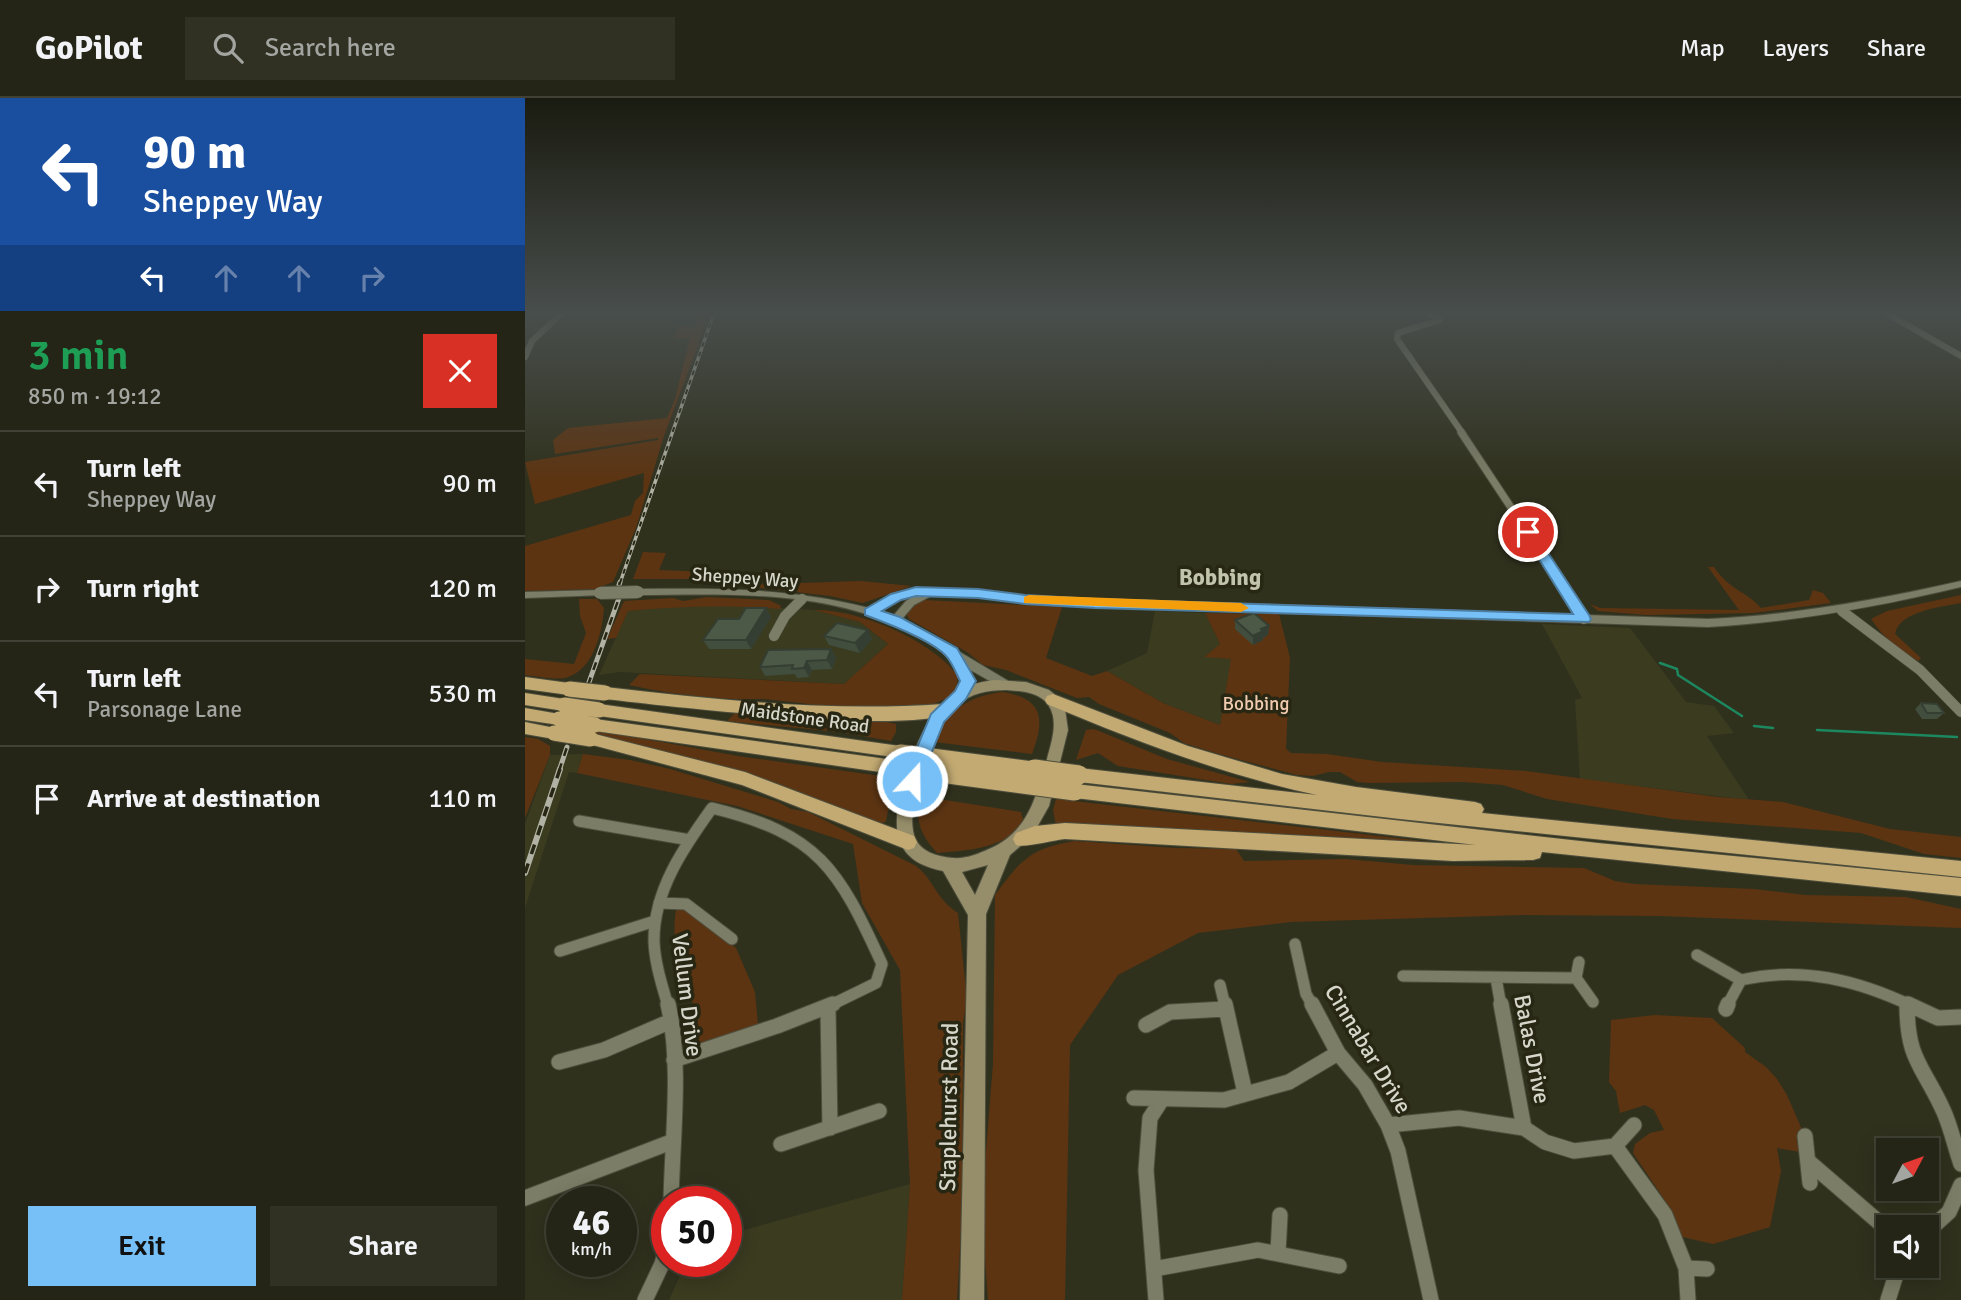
<!DOCTYPE html>
<meta charset="utf-8">
<style>
:root{--surface:#242516;--page:#303123;--text:#f1f3f6;--muted:#a3a5a1;--line:#414235;--accent:#76c0f7}
body{margin:0;font-family:Signika,sans-serif;background:var(--page);color:var(--text);height:100vh;display:flex;flex-direction:column;font-size:26px;white-space:nowrap}
*{box-sizing:border-box;margin:0}
p{font-size:23px;color:var(--muted)}
.icon{flex:none;width:38px;height:38px;fill:none;stroke:currentColor;stroke-width:2;stroke-linecap:round;stroke-linejoin:round}
.map{position:relative;flex:1;overflow:hidden}
.panel{display:flex;flex-direction:column;background:var(--surface);width:525px}
.panel>*{flex:none}
.guide{background:#1a4fa0;color:#fff;overflow:hidden}
.needle{width:46px;rotate:49deg}
.controls{position:absolute;left:1351px;top:1040px;display:grid;gap:14px}
.controls a{display:grid;place-items:center;width:63px;height:63px;border-radius:0px;background:var(--surface);box-shadow:0 4px 18px #0003,0 0 0 2px var(--line);font-size:35px}
.speed{position:absolute;left:21px;top:1088px;display:flex;gap:14px;font-size:35px;font-weight:700;text-align:center}
.speed>*{display:grid;place-content:center;width:91px;height:91px;border-radius:50%;background:var(--surface);box-shadow:0 4px 18px #0003,0 0 0 2px var(--line);line-height:1}
.speed small{font-size:18px;font-weight:400}
.speed .limit{border:10px solid #d22;background:#fff;color:#111}
.pin{position:absolute;display:grid;place-items:center;width:60px;height:60px;color:#fff;margin:-30px;border:4px solid #fff;border-radius:50%;box-shadow:0 2px 7px #0007}
.me{position:absolute;width:77px;margin:-38px;rotate:21deg;stroke-linejoin:round;filter:drop-shadow(0 0 5px #0008)}
.turn{display:flex;align-items:center;gap:24px;height:147px;padding:0 28px;font-size:32px}
.turn .icon{width:91px;height:91px;stroke-width:2.5}
.turn b{display:block;font-size:49px;line-height:60px}
.lanes{display:flex;align-items:center;height:66px;padding:0 28px;background:#0003;justify-content:center;gap:35px;direction:ltr}
.lanes .off{opacity:.35}
.round{display:grid;place-items:center;flex:none;width:74px;height:74px;border-radius:0px;background:var(--page)}
.summary{display:flex;align-items:center;justify-content:space-between;height:119px;padding:0 28px}
h1{font-size:42px;font-weight:600;line-height:52px;color:#1e9e55}
.cta{display:flex;gap:14px;margin-top:auto;padding:14px 28px}
.cta a{flex:1;height:80px;border-radius:0px;background:var(--accent);color:#111;font-size:28px;font-weight:600;line-height:80px;text-align:center}
.cta a+a{background:var(--page);color:var(--text)}
ul{padding:0;list-style:none}
li{display:flex;align-items:center;gap:21px;height:105px;padding:0 28px;border-top:2px solid var(--line)}
li div{flex:1}
li b{display:block;font-size:26px}
li em{font-style:normal}
header{display:flex;align-items:center;gap:42px;box-sizing:border-box;height:98px;padding:0 35px;background:var(--surface);border-bottom:2px solid var(--line)}
header strong{font-size:33px}
nav{display:flex;gap:38px;margin-inline-start:auto;font-size:24px}
.search{width:490px;height:63px;background:var(--page);display:flex;align-items:center;gap:18px;box-sizing:border-box;padding:0 24px;border-radius:0px;color:var(--muted);font-size:26px}
main{display:flex;flex:1;min-height:0}
.map>svg:first-child{display:block}
.built{fill:#3a3b1f}
.green{fill:#5c3412}
.lines{fill:none;stroke-linecap:round;stroke-linejoin:round}
.stream{stroke:#1c8860;stroke-width:2.5}
.minor-far4-casing{stroke:#4e4e3d;stroke-width:7}
.minor-far3-casing{stroke:#4e4e3d;stroke-width:9}
.minor-far2-casing{stroke:#4e4e3d;stroke-width:11}
.minor-far1-casing{stroke:#4e4e3d;stroke-width:13}
.minor-casing{stroke:#4e4e3d;stroke-width:17}
.tertiary-casing{stroke:#4e4e3d;stroke-width:2}
.secondary-casing{stroke:#4e4e3d;stroke-width:2}
.trunk-casing{stroke:#4e4e3d;stroke-width:2}
.minor-far4{stroke:#7b7d66;stroke-width:6}
.minor-far3{stroke:#7b7d66;stroke-width:7}
.minor-far2{stroke:#7b7d66;stroke-width:10}
.minor-far1{stroke:#7b7d66;stroke-width:11}
.minor{stroke:#7b7d66;stroke-width:15}
.tertiary{fill:#7b7d66;fill-rule:evenodd}
.secondary{fill:#968e6a;fill-rule:evenodd}
.trunk{fill:#c3aa72;fill-rule:evenodd}
.rail-far2-casing{stroke:#b1b2a4;stroke-width:3.5}
.rail-far1-casing{stroke:#b1b2a4;stroke-width:5}
.rail-casing{stroke:#b1b2a4;stroke-width:6}
.rail-far2{stroke:#272713;stroke-width:2;stroke-dasharray:5;stroke-linecap:butt}
.rail-far1{stroke:#272713;stroke-width:2.5;stroke-dasharray:8;stroke-linecap:butt}
.rail{stroke:#272713;stroke-width:3.5;stroke-dasharray:10;stroke-linecap:butt}
.tertiary-bridge-casing{stroke:#4e4e3d;stroke-width:14;stroke-linecap:butt}
.trunk-bridge-far1-casing{stroke:#4e4e3d;stroke-width:17;stroke-linecap:butt}
.trunk-bridge-casing{stroke:#4e4e3d;stroke-width:21;stroke-linecap:butt}
.tertiary-bridge{stroke:#7b7d66;stroke-width:12}
.trunk-bridge-far1{stroke:#c3aa72;stroke-width:15}
.trunk-bridge{stroke:#c3aa72;stroke-width:19}
.wall{fill:#414d3d}
.shaded-wall{fill:#353e32}
.building{fill:#4c5947;stroke:#353e32;stroke-width:2}
.route{fill:#76c0f7;stroke:#4d7da1;stroke-width:2}
.slow{fill:#f59e0b}
.labels{text-anchor:middle;dominant-baseline:central;stroke-width:7;stroke-linejoin:round;paint-order:stroke}
.street-label{font-size:19px;fill:#d6d7ca;stroke:#272713}
.park-label{font-size:19px;fill:#f1cbb0;stroke:#272713}
.quarter-label{font-size:23px;font-weight:bold;fill:#c2c3ab;stroke:#272713}
.near-street-label{font-size:23px;fill:#d6d7ca;stroke:#272713}
</style>
<header>
<strong>GoPilot</strong>
<div class="search"><svg class="icon" aria-label="search" viewBox="0 0 24 24"><circle cx="10" cy="10" r="6"/><path d="M15 15l6 6"/></svg>Search here</div>
<nav><a>Map</a><a>Layers</a><a>Share</a></nav>
</header>
<main>
<section class="panel">
<div class="guide">
<div class="turn"><svg class="icon" aria-label="left" viewBox="0 0 24 24"><path d="M17 20v-9H6M10 6l-5 5 5 5"/></svg><div><b>90 m</b>Sheppey Way</div></div>
<div class="lanes"><svg class="icon" aria-label="left" viewBox="0 0 24 24"><path d="M17 20v-9H6M10 6l-5 5 5 5"/></svg><svg class="icon off" aria-label="ahead" viewBox="0 0 24 24"><path d="M12 20V5M6 11l6-6 6 6"/></svg><svg class="icon off" aria-label="ahead" viewBox="0 0 24 24"><path d="M12 20V5M6 11l6-6 6 6"/></svg><svg class="icon off" aria-label="right" viewBox="0 0 24 24"><path d="M7 20v-9h11M14 6l5 5-5 5"/></svg></div>
</div>
<div class="summary"><div><h1>3 min</h1><p>850 m · 19:12</p></div><a class="round" style="background:#d93025;color:#fff"><svg class="icon" aria-label="close" viewBox="0 0 24 24"><path d="M6 6l12 12M18 6L6 18"/></svg></a></div>
<ul>
<li><svg class="icon" aria-label="left" viewBox="0 0 24 24"><path d="M17 20v-9H6M10 6l-5 5 5 5"/></svg><div><b>Turn left</b><p>Sheppey Way</p></div><em>90 m</em></li>
<li><svg class="icon" aria-label="right" viewBox="0 0 24 24"><path d="M7 20v-9h11M14 6l5 5-5 5"/></svg><div><b>Turn right</b></div><em>120 m</em></li>
<li><svg class="icon" aria-label="left" viewBox="0 0 24 24"><path d="M17 20v-9H6M10 6l-5 5 5 5"/></svg><div><b>Turn left</b><p>Parsonage Lane</p></div><em>530 m</em></li>
<li><svg class="icon" aria-label="arrive" viewBox="0 0 24 24"><path d="M6 21V4h12l-3 4 3 4H6"/></svg><div><b>Arrive at destination</b></div><em>110 m</em></li>
</ul>
<div class="cta"><a>Exit</a><a>Share</a></div>
</section>
<div class="map">
<svg width="1436" height="1202" viewBox="0 0 1436 1202">
<rect width="100%" height="100%" fill="#30311d"/>
<!-- built -->
<path class="built" d="M156 507H206L289 512 335 524 363 546 319 586 95 574 74 577 103 513Z
M630 513 680 515 695 546 680 558 707 560 695 627 638 605 582 573 622 555Z
M1017 526 1105 530 1161 604 1189 608 1209 635 1182 638 1224 702 1055 681 1050 602 1057 600Z
M58 656 52 675 44 674 0 810V726L25 657Z
M385 1086 377 1202H144L161 1164H201V1137Z"/>
<!-- green -->
<path class="green" d="M176 215H185L139 338 111 430 88 484 70 491 0 493V448L106 417 110 403 118 395 119 375 10 406 0 364 133 342V340L30 356 28 342 43 330 142 320 150 301 165 240 148 241 154 229H110L169 228Z
M118 454 141 455 134 472 185 474 181 479 202 481 199 484 168 483V481H108Z
M1183 469H1189C1204 492 1221 493 1236 510L1284 502 1288 492 1298 495 1306 505 1229 515 1121 517 1073 513 1065 506 1075 510 1214 512Z
M336 483 386 488 338 505 305 498 212 487Z
M1436 497V505C1416 509 1374 513 1370 536L1396 560 1393 563C1374 551 1359 541 1346 521L1362 513Z
M182 499 244 502 256 508 255 511C203 507 155 508 103 513L91 540 82 541 99 503 148 500 158 503Z
M54 501H72L79 510C77 536 68 573 40 580 28 582 12 578 0 577V561L49 566 61 535 55 518Z
M398 502 537 509 521 560 567 578 582 573 638 605 695 627 706 561 679 559 695 546 680 515 754 516 765 560 761 651 766 655 802 656 857 664 1001 673 1193 699 1258 704 1365 731 1436 739V760L1399 756 1336 735 1147 721 1022 701 978 687 938 684 844 685 832 684 815 674H804L788 678 772 677 694 656 659 645 645 635 574 606 564 599 552 600 481 572 458 567 442 554 384 521 381 515 391 504Z
M289 512C333 511 407 542 433 578 432 588 431 595 422 600 383 623 291 606 248 602 235 600 222 602 210 601 174 599 139 595 104 587L115 576 319 586 363 546 335 524Z
M478 594C519 601 520 622 507 656L409 644C423 612 443 598 478 594Z
M211 614 276 622 362 624 371 626V634L366 643 314 634 202 623Z
M65 631 213 658 370 680 361 723 357 726 205 671 63 636Z
M569 631 642 661 725 684 706 686 593 668 573 655 551 662 561 632Z
M0 639 13 641 25 648V657L0 720Z
M58 656 105 662 145 671 253 704 266 711 283 714 391 768C410 783 410 800 433 815L442 902 438 925 437 1116 432 1202H377L385 1086 375 872 337 805 328 746 212 708 52 675Z
M395 698 496 714 499 725C475 752 446 752 412 755 396 738 389 721 395 698Z
M531 701 924 746 531 728 528 712Z
M550 743 649 750 711 751 719 763 821 761 888 767 1059 770 1090 783 1109 786 1229 791 1280 797 1381 799 1436 811V830L1136 818 997 817 766 824 673 835 593 877 545 947 540 1202H463L459 1147 460 1065 468 966 470 797C495 763 505 750 550 743Z
M161 809 211 850 230 894 233 926 171 948C170 928 170 907 163 887 154 855 146 847 151 811Z
M1130 917 1187 920 1220 950V954L1241 969 1252 981 1262 997 1278 1034 1275 1054 1252 1050 1256 1073 1245 1129 1188 1146 1153 1138 1139 1101 1108 1055 1110 1046 1125 1035 1139 1032 1129 1012 1120 1007 1095 1015 1091 993 1084 984 1086 922Z"/>
<g class="lines">
<!-- stream -->
<path class="stream" d="M1135 565 1152 571 1153 577 1217 618
M1229 628 1248 630
M1292 632 1432 639"/>
<defs>
<path id="minor-far4" d="M904 215 915 222 873 235 872 241 938 336
M1361 215 1436 258
M0 259 7 243 37 215"/>
<path id="minor-far3" d="M936 334 1036 485"/>
<path id="minor-far2" d="M1035 484 1059 521
M1317 513 1395 572 1436 614
M249 538 260 518 277 501"/>
<path id="minor-far1" d="M54 723 165 742
M134 805 161 806 207 841
M770 846 781 896 788 908
M35 853 130 823
M1172 857 1216 882
M878 878 1051 880 1068 904
M971 880 976 908
M1051 880 1054 864
M695 887 700 908
M1382 905V908
M143 908C137 887 130 866 129 844 128 793 159 749 187 710 294 736 313 770 357 866L351 885 304 908
M1202 908 1216 882C1276 868 1332 882 1387 908"/>
<path id="minor" d="M143 906C157 967 147 1042 146 1104
M700 906 720 995
M787 906 813 955 840 987 863 1027 873 1053 906 1202
M976 906 999 1030
M1382 906C1382 963 1398 967 1419 1014 1426 1030 1430 1049 1436 1066
M1383 906 1413 920 1436 919
M303 910 305 1030
M1201 911 1203 906
M621 927 645 914 700 911
M149 962 252 928 308 906
M34 964 79 952 146 923
M609 1000 699 1002 764 984 813 955
M863 1027 934 1020 999 1030 1020 1044 1049 1053 1090 1048 1109 1027
M1280 1038 1285 1085
M256 1046 354 1013
M1090 1048 1140 1117 1161 1170 1163 1202
M1284 1064 1363 1132
M0 1100 146 1044
M1402 1134 1424 1114 1436 1087
M753 1154 755 1117
M1161 1170 1182 1171
M629 1171 733 1152 814 1168
M120 1202 137 1166 142 1147
M631 1202 621 1072 625 1020 636 1003
M1363 1202 1374 1167"/>
<path id="tertiary" d="M1436 483V489C1352 509 1269 524 1183 529L571 509 500 506 453 499 406 498 389 507 377 521 403 535 485 584 487 587 481 591 477 590 442 570 449 583 440 600 436 601 430 597 437 583C433 576 430 566 424 559 418 552 406 546 397 541 314 491 207 496 113 497L108 494 113 491C191 490 268 490 344 510L367 497 391 491 453 493 500 498 571 501 1183 521C1269 517 1352 502 1436 483ZM391 497 381 503 368 518 355 513 375 502Z
M75 492 80 495 79 497 0 500V494Z"/>
<path id="secondary" d="M469 582 501 584 524 592 534 600 540 611 543 632 524 708 507 738 485 757 461 816 459 1202H435L443 817 418 773C400 769 383 763 375 744 361 710 396 621 424 599 437 589 453 584 469 582ZM481 592C496 593 516 594 524 608 534 624 526 645 522 661 511 698 504 734 464 751 453 756 441 761 428 760 415 759 398 755 391 742 376 714 409 628 431 608 446 595 462 592 481 592ZM463 767 450 797 437 774Z"/>
<path id="trunk" d="M0 579 44 585 52 591 44 597 0 591Z
M80 589C193 602 304 614 418 606L426 612C408 640 124 606 80 601L72 595Z
M0 595 39 601 47 607 39 613 0 607Z
M528 596 663 648 757 676 831 689 950 704 956 706 959 711 957 715 1436 763V779L875 721 554 684 548 682 545 677 548 672 554 670 792 697C699 677 610 643 522 606L520 602 522 598Z
M74 606 375 648 381 649 383 654 381 659 375 660 74 618 66 612Z
M0 610 40 617 42 621 40 625 34 627 0 622Z
M70 621 369 662 375 664 377 669 375 674 369 676 70 633 64 631 62 627 64 623Z
M0 624 35 631 37 635 35 639 29 641 0 636Z
M66 635 220 674 389 738 392 744 389 750 383 752 217 687 60 645 58 641 60 637Z
M550 686 1073 745 1436 780V798L1017 754 1015 760 1008 762 928 763 540 741C528 742 500 750 491 747L488 741 491 735 510 728 540 725 951 747 550 700 544 698 541 693 544 688Z"/>
</defs>
<!-- minor-far4 casing -->
<use href="#minor-far4" class="minor-far4-casing"/>
<!-- minor-far3 casing -->
<use href="#minor-far3" class="minor-far3-casing"/>
<!-- minor-far2 casing -->
<use href="#minor-far2" class="minor-far2-casing"/>
<!-- minor-far1 casing -->
<use href="#minor-far1" class="minor-far1-casing"/>
<!-- minor casing -->
<use href="#minor" class="minor-casing"/>
<!-- tertiary casing -->
<use href="#tertiary" class="tertiary-casing"/>
<!-- secondary casing -->
<use href="#secondary" class="secondary-casing"/>
<!-- trunk casing -->
<use href="#trunk" class="trunk-casing"/>
<!-- minor-far4 -->
<use href="#minor-far4" class="minor-far4"/>
<!-- minor-far3 -->
<use href="#minor-far3" class="minor-far3"/>
<!-- minor-far2 -->
<use href="#minor-far2" class="minor-far2"/>
<!-- minor-far1 -->
<use href="#minor-far1" class="minor-far1"/>
<!-- minor -->
<use href="#minor" class="minor"/>
<!-- tertiary -->
<use href="#tertiary" class="tertiary"/>
<!-- secondary -->
<use href="#secondary" class="secondary"/>
<!-- trunk -->
<use href="#trunk" class="trunk"/>
<defs>
<path id="rail-far2" d="M95 485 189 215"/>
<path id="rail-far1" d="M94 487 95 484
M63 587 94 500
M34 673 42 649"/>
<path id="rail" d="M0 775 35 671"/>
</defs>
<!-- rail-far2 casing -->
<use href="#rail-far2" class="rail-far2-casing"/>
<!-- rail-far1 casing -->
<use href="#rail-far1" class="rail-far1-casing"/>
<!-- rail casing -->
<use href="#rail" class="rail-casing"/>
<!-- rail-far2 -->
<use href="#rail-far2" class="rail-far2"/>
<!-- rail-far1 -->
<use href="#rail-far1" class="rail-far1"/>
<!-- rail -->
<use href="#rail" class="rail"/>
<defs>
<path id="tertiary-bridge" d="M75 495 113 494"/>
<path id="trunk-bridge-far1" d="M44 591 80 595
M39 607 74 612
M34 621 70 627
M29 635 66 641
M375 654 523 673
M369 669 399 673"/>
<path id="trunk-bridge" d="M386 671 550 693
M509 671 554 677"/>
</defs>
<!-- tertiary-bridge casing -->
<use href="#tertiary-bridge" class="tertiary-bridge-casing"/>
<!-- trunk-bridge-far1 casing -->
<use href="#trunk-bridge-far1" class="trunk-bridge-far1-casing"/>
<!-- trunk-bridge casing -->
<use href="#trunk-bridge" class="trunk-bridge-casing"/>
<!-- tertiary-bridge -->
<use href="#tertiary-bridge" class="tertiary-bridge"/>
<!-- trunk-bridge-far1 -->
<use href="#trunk-bridge-far1" class="trunk-bridge-far1"/>
<!-- trunk-bridge -->
<use href="#trunk-bridge" class="trunk-bridge"/>
</g>
<!-- wall -->
<path class="wall" d="M241 510 246 519 226 551H184L178 542 214 521Z
M710 522 744 528 743 537 738 540V542L728 547 710 531Z
M343 532 347 541 335 555 304 547 299 538Z
M306 551 311 560 307 571 287 572 284 579 272 580 270 576 240 578 235 569Z
M1396 605 1419 615 1412 621H1397L1390 611Z"/>
<!-- shaded-wall -->
<path class="shaded-wall" d="M241 510 246 519 226 551 221 542Z
M744 528 743 537 738 540V542L728 547V538L736 531Z
M343 532 347 541 335 555 330 545Z
M306 551 311 560 307 571 302 562Z
M282 563 287 572 284 579 279 570Z"/>
<!-- building -->
<path class="building" d="M221 510H241L221 542H178L193 521H214Z
M729 515 744 528 736 531 738 533 728 538 710 522Z
M312 525 343 532 330 545 299 538Z
M306 551 302 562 282 563 279 570 267 571 268 567 235 569 243 552Z
M1396 605 1412 606 1419 615H1402Z"/>
<!-- sky -->
<linearGradient id="sky" x2="0" y2="1"><stop stop-color="#1a1b10"/><stop offset="0.56" stop-color="#484e4c"/><stop offset="1" stop-color="#484e4c" stop-opacity="0"/></linearGradient>
<rect width="1436" height="383" fill="url(#sky)"/>
<!-- route -->
<path class="route" d="M1003 431 1008 432 1064 517 1066 521 1064 524 570 510 500 506 453 500 391 498 376 502 357 513 375 519 432 550 451 583 441 601 419 624 393 688H381L378 683 406 616 430 593 435 583C431 575 427 564 421 558 408 543 359 524 340 517V511L366 496 391 489 453 491 500 497 570 501 1048 516 997 434Z"/>
<!-- slow -->
<path class="slow" d="M504 497 716 505 724 510 716 514 499 505V499Z"/>
<g class="labels">
<!-- street labels -->
<g class="street-label">
<text transform="translate(220 480) rotate(4)">Sheppey Way</text>
<text transform="translate(280 620) rotate(8)">Maidstone Road</text>
</g>
<!-- park labels -->
<g class="park-label">
<text x="731" y="606">Bobbing</text>
</g>
<!-- quarter labels -->
<g class="quarter-label">
<text x="695" y="479">Bobbing</text>
</g>
<!-- near-street labels -->
<g class="near-street-label">
<text transform="translate(162 897) rotate(83)">Vellum Drive</text>
<text transform="translate(843 951) rotate(59)">Cinnabar Drive</text>
<text transform="translate(1007 951) rotate(79)">Balas Drive</text>
<text transform="translate(424 1009) rotate(-89)">Staplehurst Road</text>
</g>
</g>
</svg>
<div class="controls">
<a><svg class="needle" viewBox="-14 -14 28 28"><path d="M0-13l5 13h-10z" fill="#e53935"/><path d="M0 13l5-13h-10z" fill="#a3a5a1"/></svg></a>
<a><svg class="icon" aria-label="sound" viewBox="0 0 24 24"><path d="M4 9h4l5-4v14l-5-4H4zM17 9q2 3 0 6"/></svg></a>
</div>
<div class="speed"><div>46<small>km/h</small></div><div class="limit">50</div></div>
<div class="pin" style="left:1003px;top:434px;background:#d93025"><svg class="icon" aria-label="arrive" viewBox="0 0 24 24"><path d="M6 21V4h12l-3 4 3 4H6"/></svg></div>
<svg class="me" style="left:387px;top:683px" viewBox="-20 -20 40 40"><circle r="17" fill="#76c0f7" stroke="#fff" stroke-width="3"/><path d="M0-11L8 9 0 5-8 9z" fill="#fff"/></svg>
</div>
</main>
